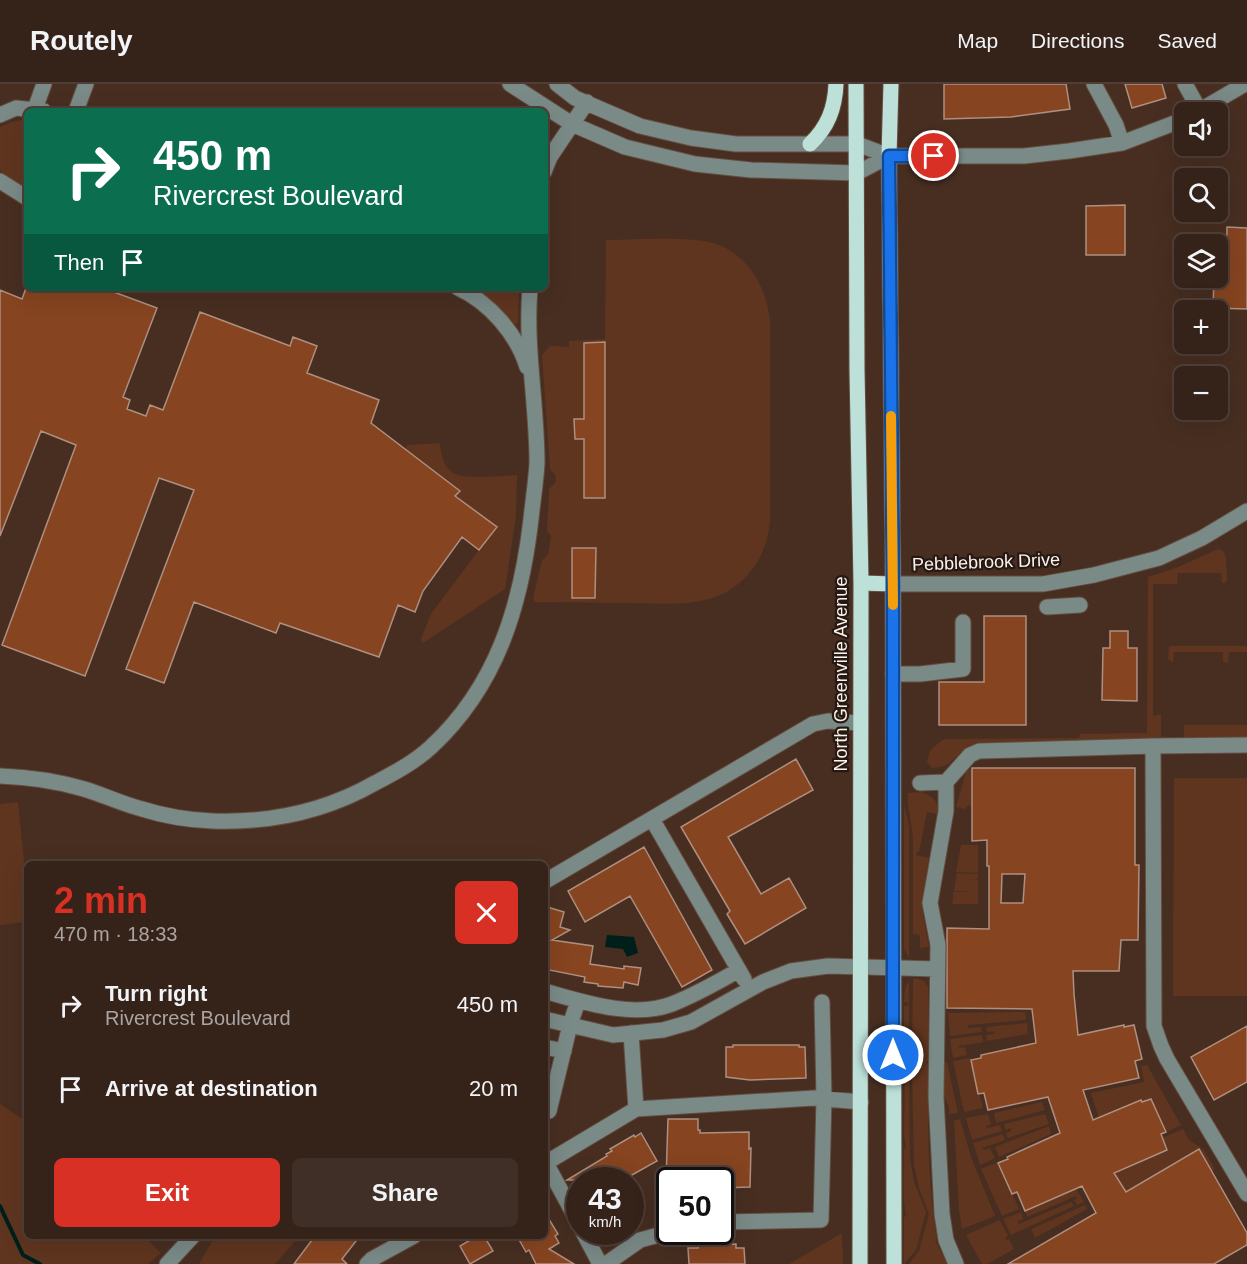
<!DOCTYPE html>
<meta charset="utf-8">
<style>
:root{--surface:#352219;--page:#402f26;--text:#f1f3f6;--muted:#aaa4a2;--line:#4f3f38;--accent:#d93025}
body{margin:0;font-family:Helvetica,sans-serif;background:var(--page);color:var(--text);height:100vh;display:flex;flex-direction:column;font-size:22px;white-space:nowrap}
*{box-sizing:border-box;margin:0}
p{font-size:20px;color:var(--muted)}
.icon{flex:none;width:33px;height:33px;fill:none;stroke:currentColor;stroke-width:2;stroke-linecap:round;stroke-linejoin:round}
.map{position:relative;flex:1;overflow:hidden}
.side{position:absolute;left:24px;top:777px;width:524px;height:378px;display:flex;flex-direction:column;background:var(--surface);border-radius:9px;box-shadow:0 6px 24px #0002,0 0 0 2px var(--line)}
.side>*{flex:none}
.top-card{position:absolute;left:24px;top:24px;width:524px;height:183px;border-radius:9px;box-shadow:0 6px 24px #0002,0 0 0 2px var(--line);background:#0b6e4f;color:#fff;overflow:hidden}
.controls{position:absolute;left:1174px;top:18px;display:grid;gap:12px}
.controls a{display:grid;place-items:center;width:54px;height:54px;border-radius:9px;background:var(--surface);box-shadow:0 6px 24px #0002,0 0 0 2px var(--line);font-size:30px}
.speed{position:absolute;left:566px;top:1083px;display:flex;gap:12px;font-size:30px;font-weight:700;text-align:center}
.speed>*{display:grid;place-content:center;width:78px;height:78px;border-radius:50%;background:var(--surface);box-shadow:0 6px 24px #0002,0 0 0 2px var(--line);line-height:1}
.speed small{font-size:15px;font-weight:400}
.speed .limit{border:3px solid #111;border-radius:9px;background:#fff;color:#111}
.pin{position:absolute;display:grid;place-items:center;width:51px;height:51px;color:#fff;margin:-26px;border:3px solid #fff;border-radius:50%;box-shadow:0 2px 6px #0007}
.me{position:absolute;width:66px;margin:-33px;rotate:0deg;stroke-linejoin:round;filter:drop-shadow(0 0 4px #0008)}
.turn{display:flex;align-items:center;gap:21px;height:126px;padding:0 30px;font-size:27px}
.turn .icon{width:78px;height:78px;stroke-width:2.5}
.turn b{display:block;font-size:42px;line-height:51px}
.then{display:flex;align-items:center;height:57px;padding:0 30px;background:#0003;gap:12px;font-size:22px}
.round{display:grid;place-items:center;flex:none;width:63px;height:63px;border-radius:9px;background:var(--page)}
.head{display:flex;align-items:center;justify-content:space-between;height:102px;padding:0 30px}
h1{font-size:36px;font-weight:700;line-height:45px;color:var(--accent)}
.primary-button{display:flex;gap:12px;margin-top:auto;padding:12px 30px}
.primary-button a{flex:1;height:69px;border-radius:9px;background:var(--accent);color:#fff;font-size:24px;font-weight:700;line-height:69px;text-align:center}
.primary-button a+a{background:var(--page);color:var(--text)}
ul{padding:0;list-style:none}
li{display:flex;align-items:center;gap:18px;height:84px;padding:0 30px}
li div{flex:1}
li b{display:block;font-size:22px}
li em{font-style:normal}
header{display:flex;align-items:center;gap:36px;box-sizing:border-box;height:84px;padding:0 30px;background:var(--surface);border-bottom:2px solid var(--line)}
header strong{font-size:28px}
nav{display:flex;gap:33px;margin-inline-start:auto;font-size:21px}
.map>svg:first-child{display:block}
.green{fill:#5f351f}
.water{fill:#001f1a}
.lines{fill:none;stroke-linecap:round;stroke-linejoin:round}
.stream{stroke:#001f1a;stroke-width:4}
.building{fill:#864420;stroke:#ae8f80;stroke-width:1.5;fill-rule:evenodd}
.minor-casing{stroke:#644d41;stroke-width:17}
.major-casing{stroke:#644d41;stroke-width:17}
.minor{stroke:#7a8a87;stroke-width:15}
.major{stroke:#bde0d9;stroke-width:15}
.route-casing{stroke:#114b97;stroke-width:15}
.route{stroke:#1a73e8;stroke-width:10}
.slow{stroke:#f59e0b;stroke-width:10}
.labels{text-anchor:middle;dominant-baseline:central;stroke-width:4.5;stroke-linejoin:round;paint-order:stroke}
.street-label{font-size:18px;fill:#fff1ea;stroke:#251913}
</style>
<header>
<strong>Routely</strong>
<nav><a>Map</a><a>Directions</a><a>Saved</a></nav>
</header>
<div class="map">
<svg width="1247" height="1180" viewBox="0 0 1247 1180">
<rect width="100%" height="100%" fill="#472e21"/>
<!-- green -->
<path class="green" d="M27 35V105L10 96 0 86V43L11 38Z
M606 156C636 156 686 152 713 159 747 169 767 203 770 237V437C767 475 743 507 705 516 683 522 658 519 636 519 603 519 569 518 535 518L533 514 542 476 548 471 551 452 547 447 549 405 555 399 556 392 550 385 542 271 550 262 569 263V257L605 255Z
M476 204H519L518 239 513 241 493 217Z
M440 359C441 370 443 382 453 389 466 396 502 392 517 391L516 432 505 505 423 559 421 555 431 530 496 443 455 412 459 406 406 365 407 361Z
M1218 465 1223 467 1226 473 1227 496 1225 499H1222L1221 489H1178L1177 500H1153V632L1161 630V653L1092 659H1068V657L1065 656V658H979C955 664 958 683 932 684L927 678 930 666 944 655 1079 654 1080 650 1147 649 1148 493 1176 484Z
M1169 562H1247V568H1229L1228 579 1223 578V568H1174L1173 579 1168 575Z
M1184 641H1247V653H1184Z
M972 684V721L967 722 966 725 956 723 966 688Z
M1174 694H1247V912H1173Z
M921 708C932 712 941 718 937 730L927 728 919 768H917L916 771 929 774 923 811V831L929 863 920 864V851L913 850C913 819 913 787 913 756 912 740 907 724 908 709Z
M18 718 27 805V838L0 841V720Z
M904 721 909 741V874L904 865Z
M961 761H978V789L956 788Z
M957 789 978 790V795H974L978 796V820H952L953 814H957L953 813V808H975L954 807Z
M916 894 924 897 928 903V977L926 978 928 981C928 1038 927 1098 937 1155L935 1156 947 1180H909L919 1167 929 1130 919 1104 914 1081 912 986 917 975 912 960 913 903V895Z
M909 897V961L914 974 909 985 910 1075 914 1098 926 1128 916 1166 904 1180V1133L906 1132C902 1113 904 1087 904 1065L906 1064 904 1051 905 978 911 977V968H904V922L908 921V918H904L905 904Z
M1025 928 1026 936 968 941V944L981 943 982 948 950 952 948 929Z
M1027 939 1028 950 987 957 986 951 994 950 993 947 987 948 986 943Z
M982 951 983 958 959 962V964L965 963 967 971 953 974 950 955Z
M970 974 983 1024 964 1028 953 977Z
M947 978 958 1029 949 1030V1023L943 1009V980Z
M1147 981 1181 1041 1166 1048 1151 1015 1142 1018 1141 1016 1099 1034 1091 1009 1144 998 1141 982Z
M1042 1018 1045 1026 996 1039 994 1029Z
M0 1020 27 1038V1152H143L161 1169 148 1180H0Z
M988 1030 991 1040 986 1042 987 1044 1000 1041 1002 1047 972 1056 966 1034Z
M1045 1030 1049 1040 1008 1054 1006 1049 1011 1047V1044L1006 1046 1004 1040Z
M960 1035 971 1073 995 1132 962 1145 959 1126 954 1037Z
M1049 1042 1051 1050 999 1073 995 1063Z
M1183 1045 1189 1056 1203 1065 1215 1085 1211 1087 1199 1066 1126 1108 1115 1089 1167 1067 1162 1054Z
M1003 1050 1005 1056 982 1064 984 1066 990 1064 995 1074 980 1081 973 1059Z
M998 1078 1019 1125 1002 1132 981 1085Z
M1076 1105 1084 1118 1077 1121 1074 1116 1077 1115 1076 1112 1027 1133 1025 1127Z
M1071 1118 1074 1122 1011 1151 1003 1135 1021 1128 1023 1135 1018 1137 1019 1140Z
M1085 1121 1087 1125 1035 1154 1031 1145Z
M1000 1136 1008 1152 1005 1154 1007 1156 1009 1155 1014 1165 987 1180H982L966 1151Z
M842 1149 843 1180H789Z
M215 1152H300L275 1180H199Z"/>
<!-- water -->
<path class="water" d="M607 851 634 853 638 869 627 873 623 865 605 863Z"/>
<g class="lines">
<!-- stream -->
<path class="stream" d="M0 1122 23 1171 40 1180"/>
</g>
<!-- building -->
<path class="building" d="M944 0H1066L1070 25 1011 33 944 35Z
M1125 0H1162L1166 14 1132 24Z
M1125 121V171H1086V122Z
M1227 143 1247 144V225L1213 224 1214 194H1218V182H1226Z
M26 204H103L157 224 123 313 130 316 127 325 146 332 150 321 163 326 200 228 290 262 293 253 317 262 307 289 379 316 371 339 460 407 455 412 497 443 479 466 462 453 423 507 415 528 398 521 379 573 280 539 276 549 194 518 164 599 126 585 194 406 159 394 85 592 2 561 76 361 41 347 0 452V206L22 215Z
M605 258V414H584V355H575L574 335H584V259Z
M572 464H596L595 514H572Z
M984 532H1026V641H939V598H984Z
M1110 547H1128V564H1137V617L1102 616 1103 564H1110Z
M796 675 813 706 728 753 761 810 789 794 806 824 745 860 727 830 730 827 681 743Z
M972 684H1135V781H1139L1138 856H1121L1119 887H1073L1074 910 1078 951 1124 941V943L1134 941 1142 975 1135 977 1139 994 1083 1006 1093 1036 1141 1016 1142 1018 1151 1015 1166 1048 1161 1050 1167 1066 1114 1089 1126 1108 1199 1065 1247 1149V1161L1214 1180H1008L1096 1129 1082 1102 1025 1127 1017 1108 1012 1110 998 1079 1008 1075 1007 1073 1060 1049 1048 1013 988 1026 984 1009 978 1010 971 976 981 974V971L1036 959 1032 925 947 924V844L989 845V782H987V756L972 757ZM1002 790H1025L1023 819H1001Z
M644 763 712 886 682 903 630 812 585 838 568 807Z
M544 822 564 828 560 843 570 846 552 856 593 862 590 880 624 885V882L641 884 638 901 624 898 623 904 598 902V900L584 898 585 893 544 885Z
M1247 942V998L1214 1016 1191 973Z
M733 961H799V963H805L806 994 750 996 726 993V963H733Z
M668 1035H698V1046H700V1049L749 1048V1065L751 1064 750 1103 720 1104V1096H666Z
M641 1049 657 1077 623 1096H567L607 1072 606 1070 612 1067 610 1065 634 1051 635 1053Z
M544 1127 558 1150 555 1152 559 1159 549 1165 574 1180H536L529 1166 526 1168 517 1152H544Z
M315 1152H360L342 1175 347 1180H294Z
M477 1152H484L493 1167 470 1180 460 1162Z
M736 1160V1164H744L745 1180H689L688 1164H698V1161Z"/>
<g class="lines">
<defs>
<path id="minor" d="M510 0 572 40 625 63 695 80 751 86 857 89 889 72
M557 0 575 14 640 42 691 54 736 60H857L889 72H1024L1069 67 1122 59 1185 35
M1094 0 1116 41 1122 59
M1185 0 1200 27
M35 25 44 0
M76 27 86 0
M1197 28 1245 0
M0 31 16 24 44 27
M544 88 550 73 587 18
M0 97 27 114
M458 204C489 218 517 250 527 283
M893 500H1043L1094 491 1159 474 1202 454 1247 427
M1047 523 1080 521
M893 590H920L963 585V538
M1153 662 1247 661
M0 692C28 693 57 697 84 705 104 711 122 720 142 725 164 732 189 736 212 737 269 739 326 727 375 699 394 689 415 678 431 663 497 602 521 522 531 435 533 416 536 397 537 379 537 320 525 262 530 204
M946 698V727L930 819 938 861 936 1013 942 1130 946 1156 956 1180
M920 699 946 698 970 671 979 667 1153 662 1154 942 1161 962 1167 975 1247 1110
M652 735 744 895
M544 798 813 640 828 637 860 639
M544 907C583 918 633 935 672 920 695 911 718 898 739 886
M544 935 613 951 663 946 691 938 763 898 791 887 828 882 937 885
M631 949 636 1025 814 1014 861 1018
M544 963 564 967
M549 1027 570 941 578 917
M546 1079 579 1140
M544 1080 636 1025
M720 1138 821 1136 824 1014 822 918
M583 1148 600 1180
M167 1180 193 1152
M367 1180 372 1175 414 1152
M606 1180 640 1156 670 1148"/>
<path id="major" d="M856 0 857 286 861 499 860 1180
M891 0 889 72 893 500 894 1180
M810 60C828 43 835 24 836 0
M861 499 893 500"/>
</defs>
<!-- minor casing -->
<use href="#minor" class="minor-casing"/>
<!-- major casing -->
<use href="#major" class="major-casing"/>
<!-- minor -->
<use href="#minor" class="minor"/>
<!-- major -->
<use href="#major" class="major"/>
</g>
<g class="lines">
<defs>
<path id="route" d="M893 971V500L889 72H934"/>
</defs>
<!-- route casing -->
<use href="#route" class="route-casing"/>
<!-- route -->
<use href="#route" class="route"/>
<!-- slow -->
<path class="slow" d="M891 332 893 521"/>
</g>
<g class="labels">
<!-- street labels -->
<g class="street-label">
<text transform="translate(986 478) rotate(-2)">Pebblebrook Drive</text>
<text transform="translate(841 590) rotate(-90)">North Greenville Avenue</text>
</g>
</g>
</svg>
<div class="controls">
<a><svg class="icon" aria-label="sound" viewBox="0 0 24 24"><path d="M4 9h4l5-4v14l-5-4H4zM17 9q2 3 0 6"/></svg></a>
<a><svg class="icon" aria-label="search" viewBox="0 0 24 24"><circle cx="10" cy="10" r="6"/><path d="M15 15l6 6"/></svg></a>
<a><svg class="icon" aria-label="layers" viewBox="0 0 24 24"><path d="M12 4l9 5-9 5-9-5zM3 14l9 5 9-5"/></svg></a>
<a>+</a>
<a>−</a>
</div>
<div class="speed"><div>43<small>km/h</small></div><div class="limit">50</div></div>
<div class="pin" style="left:934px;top:72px;background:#d93025"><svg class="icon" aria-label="arrive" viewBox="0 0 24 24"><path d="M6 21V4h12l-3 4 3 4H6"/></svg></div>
<svg class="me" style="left:893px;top:971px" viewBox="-20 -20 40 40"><circle r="17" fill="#1a73e8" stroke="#fff" stroke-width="3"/><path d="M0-11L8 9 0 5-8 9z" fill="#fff"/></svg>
<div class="top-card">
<div class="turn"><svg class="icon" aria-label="right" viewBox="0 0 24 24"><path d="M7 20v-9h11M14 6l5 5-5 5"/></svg><div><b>450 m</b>Rivercrest Boulevard</div></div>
<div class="then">Then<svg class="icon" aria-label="arrive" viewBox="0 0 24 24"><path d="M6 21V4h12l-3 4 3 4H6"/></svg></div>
</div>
<section class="side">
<div class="head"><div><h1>2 min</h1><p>470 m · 18:33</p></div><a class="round" style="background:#d93025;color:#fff"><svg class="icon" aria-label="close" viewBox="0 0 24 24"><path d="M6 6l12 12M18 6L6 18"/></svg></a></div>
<ul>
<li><svg class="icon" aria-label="right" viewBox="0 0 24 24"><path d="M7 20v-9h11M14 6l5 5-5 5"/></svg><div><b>Turn right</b><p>Rivercrest Boulevard</p></div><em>450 m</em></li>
<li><svg class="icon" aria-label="arrive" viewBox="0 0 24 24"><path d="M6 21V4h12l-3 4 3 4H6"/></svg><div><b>Arrive at destination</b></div><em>20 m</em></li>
</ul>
<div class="primary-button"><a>Exit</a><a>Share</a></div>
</section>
</div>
